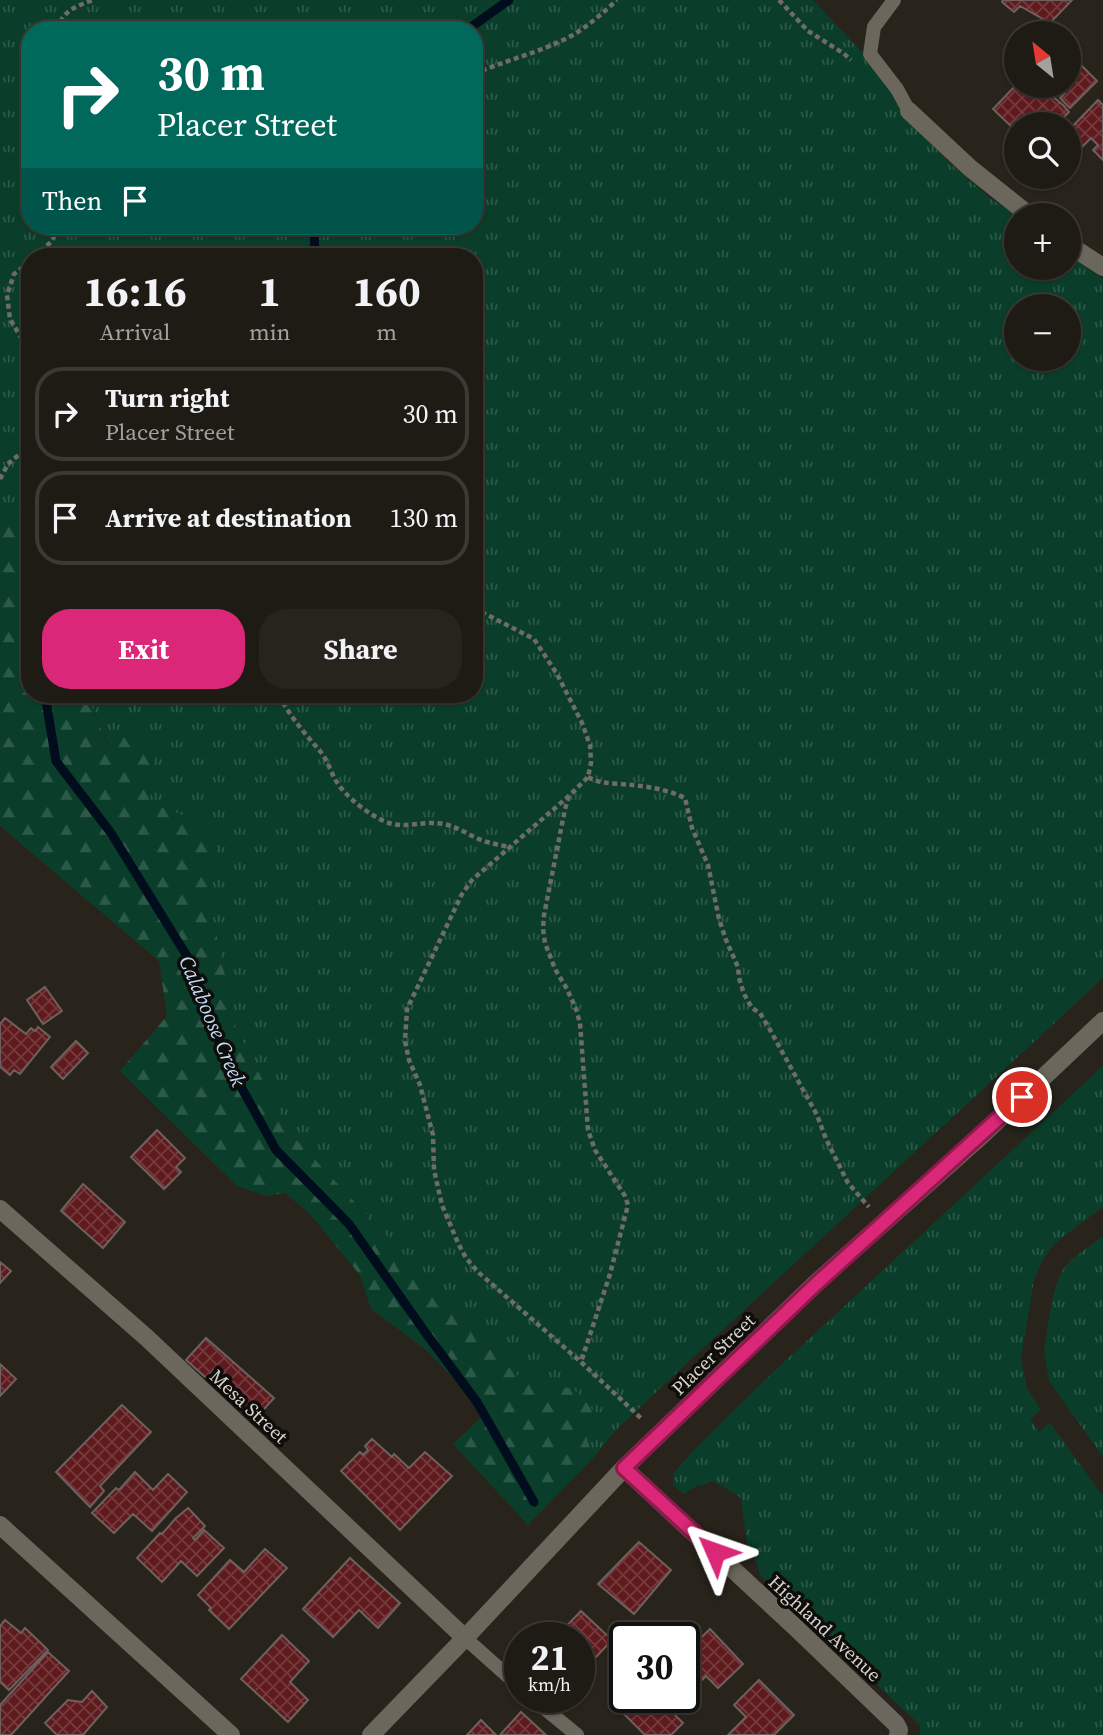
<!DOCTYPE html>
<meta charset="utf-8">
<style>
:root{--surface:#1e1b14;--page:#26241d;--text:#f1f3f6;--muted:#a1a1a0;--line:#3c3934;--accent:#db2777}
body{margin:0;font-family:"Source Serif 4",serif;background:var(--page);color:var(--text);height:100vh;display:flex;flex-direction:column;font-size:26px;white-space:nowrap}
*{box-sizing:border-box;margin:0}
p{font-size:23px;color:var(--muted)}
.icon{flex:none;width:38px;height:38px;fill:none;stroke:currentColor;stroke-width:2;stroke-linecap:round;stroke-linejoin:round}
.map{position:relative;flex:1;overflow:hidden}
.side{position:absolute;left:21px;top:248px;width:462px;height:455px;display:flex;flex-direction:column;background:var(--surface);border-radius:28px;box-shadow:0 2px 5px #0004,0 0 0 2px var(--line)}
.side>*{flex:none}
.banner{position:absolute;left:21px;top:21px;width:462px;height:214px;border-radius:28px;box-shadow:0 2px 5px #0004,0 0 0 2px var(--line);background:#00695c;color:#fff;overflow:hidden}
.needle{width:46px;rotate:330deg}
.fabs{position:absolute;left:1004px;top:21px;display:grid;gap:14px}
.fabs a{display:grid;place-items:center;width:77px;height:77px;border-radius:50%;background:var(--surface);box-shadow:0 2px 5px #0004,0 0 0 2px var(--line);font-size:35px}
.speed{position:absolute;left:504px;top:1622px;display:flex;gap:14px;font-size:35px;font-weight:700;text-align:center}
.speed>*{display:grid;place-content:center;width:91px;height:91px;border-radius:50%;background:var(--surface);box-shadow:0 2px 5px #0004,0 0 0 2px var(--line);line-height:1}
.speed small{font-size:18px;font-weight:400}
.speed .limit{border:4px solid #111;border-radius:10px;background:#fff;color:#111}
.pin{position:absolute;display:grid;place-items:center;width:60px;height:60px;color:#fff;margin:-30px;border:4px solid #fff;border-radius:50%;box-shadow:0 2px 7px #0007}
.me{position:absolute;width:77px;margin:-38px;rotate:313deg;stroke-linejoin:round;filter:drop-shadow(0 0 5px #0008)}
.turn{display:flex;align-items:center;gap:24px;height:147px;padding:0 21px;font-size:32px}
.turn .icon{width:91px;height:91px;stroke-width:2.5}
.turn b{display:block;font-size:49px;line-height:60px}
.then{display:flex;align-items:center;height:66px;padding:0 21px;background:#0003;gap:14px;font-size:26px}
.eta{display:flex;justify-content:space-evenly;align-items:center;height:119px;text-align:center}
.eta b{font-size:42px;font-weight:700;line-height:49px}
.primary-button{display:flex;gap:14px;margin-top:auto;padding:14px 21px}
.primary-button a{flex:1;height:80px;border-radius:28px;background:var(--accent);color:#fff;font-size:28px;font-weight:700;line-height:80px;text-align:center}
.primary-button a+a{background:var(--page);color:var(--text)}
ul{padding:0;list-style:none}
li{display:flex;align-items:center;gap:21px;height:94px;margin:0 14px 10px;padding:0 7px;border:4px solid var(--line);border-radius:28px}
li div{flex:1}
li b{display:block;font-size:26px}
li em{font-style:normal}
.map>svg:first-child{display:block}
.grass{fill:url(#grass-tufts);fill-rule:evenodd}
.forest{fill:url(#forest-firs)}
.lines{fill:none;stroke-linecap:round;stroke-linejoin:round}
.stream{stroke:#010d1d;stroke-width:9}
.building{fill:url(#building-cross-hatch);stroke:#6e605f;stroke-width:2}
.path{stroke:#6f6c64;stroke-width:4.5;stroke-dasharray:5 3.5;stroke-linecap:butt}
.service{stroke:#6b675c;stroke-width:14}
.minor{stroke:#6b675c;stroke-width:18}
.secondary{stroke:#6b675c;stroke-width:18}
.route-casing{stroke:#8e194d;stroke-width:18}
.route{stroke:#db2777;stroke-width:12}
.labels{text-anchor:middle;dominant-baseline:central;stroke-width:7;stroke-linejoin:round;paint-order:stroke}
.street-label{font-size:19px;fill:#d7d4ce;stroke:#0f0d09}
.water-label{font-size:21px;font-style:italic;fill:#bfdcfa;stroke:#0f0d09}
</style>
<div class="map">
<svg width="1103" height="1735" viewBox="0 0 1103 1735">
<defs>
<pattern id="grass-tufts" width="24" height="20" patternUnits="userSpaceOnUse" patternTransform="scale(1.75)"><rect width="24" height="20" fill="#0a3e2b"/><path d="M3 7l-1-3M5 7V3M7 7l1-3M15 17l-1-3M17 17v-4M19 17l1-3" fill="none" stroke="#2d5949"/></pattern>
<pattern id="forest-firs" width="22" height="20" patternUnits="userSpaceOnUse" patternTransform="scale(1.75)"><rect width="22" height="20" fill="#0a3e2b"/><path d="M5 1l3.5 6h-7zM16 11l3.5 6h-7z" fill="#2d5949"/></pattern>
<pattern id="building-cross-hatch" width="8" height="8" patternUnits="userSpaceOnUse" patternTransform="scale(1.75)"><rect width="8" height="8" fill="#5f1a1d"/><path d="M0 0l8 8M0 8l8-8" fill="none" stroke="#753a3d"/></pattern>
</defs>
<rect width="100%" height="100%" fill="#28241b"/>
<!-- grass -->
<path class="grass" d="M0 0H813L911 104 901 113 950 163 990 198 1017 216V268H1069V255L1103 279V978L687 1363 614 1432 594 1457 587 1440 573 1389 546 1387 518 1376 289 1132 236 1028 208 894 218 841 198 823 150 800 109 745 87 695H474V257H30V504L13 505 0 533ZM30 30H474V226H30ZM1017 306H1069V359H1017Z
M1103 1066V1207L1060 1239 1051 1248 1042 1261 1034 1280 1021 1359 1027 1389 1041 1410 1030 1419 1039 1432 1050 1423 1103 1496V1735H920V1725L760 1575 755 1558 747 1543 741 1498 724 1487 711 1481 707 1484 697 1486 683 1494 673 1485V1474L695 1449 768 1377Z
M1103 1236V1457L1049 1381 1044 1350 1052 1300 1058 1280 1064 1268 1072 1259Z"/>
<!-- forest -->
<path class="forest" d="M30 504V695H87L108 745 131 734 156 747 150 800 198 823 218 841 208 894 236 1028 289 1132 518 1376 546 1387 573 1388 595 1412 587 1440 594 1457 528 1525 453 1444 487 1412 425 1349 371 1309 360 1275 309 1213 285 1193 266 1196 237 1186 120 1071 167 1016 159 961 0 826V533L13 505Z"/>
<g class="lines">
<!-- stream -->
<path class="stream" d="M467 30 509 0
M314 257 315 226
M45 695 56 761 111 833 190 961 224 1056 276 1150 349 1224 425 1332 477 1402 534 1502"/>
</g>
<!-- building -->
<path class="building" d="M1003 0H1072L1050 23 1020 6 1014 12 1002 2Z
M1082 66 1097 81 1070 108 1060 98 1065 93 1060 89 1062 86H1069V79Z
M1017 84V86H1040L1064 106 1069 112 1057 124H1017V132L993 109Z
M1098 100 1103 105V160L1093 150 1098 145 1091 138 1081 148 1069 135V130Z
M45 987 62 1011 43 1024 27 1000Z
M5 1018 26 1034 31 1028 35 1031 38 1027 50 1037 20 1074 14 1070 10 1075 0 1067V1024Z
M76 1041 88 1053 63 1079 51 1067Z
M157 1130 185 1158 176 1167 181 1172 164 1189 131 1157Z
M83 1184 125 1222 103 1248 61 1211Z
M0 1262 11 1271 0 1283Z
M206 1338 274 1398 254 1420 186 1360Z
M0 1364 16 1379 0 1396Z
M122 1405 151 1432 100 1486 104 1491 90 1507 56 1472Z
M372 1439 392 1457 394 1454 409 1468 425 1452 452 1476 400 1530 341 1471 360 1452 363 1455 368 1450 365 1446Z
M135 1472 153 1490 168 1474 187 1492 152 1531 133 1514 114 1533 92 1513 116 1488 119 1490Z
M188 1508 205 1526 193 1538 195 1540 204 1530 224 1548 197 1576 181 1561 162 1582 137 1558 160 1533 162 1534 176 1518Z
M639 1542 671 1570 634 1614 598 1584Z
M265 1549 287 1568 229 1629 209 1610 211 1608 198 1595 230 1560 244 1572Z
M350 1558 400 1603 378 1628 359 1610 333 1637 303 1609Z
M581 1611 612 1640 579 1675V1638H555Z
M5 1620 21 1633 25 1628 48 1650 9 1690 0 1682V1626Z
M710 1629 743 1664 718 1688 706 1676 671 1711 683 1723 671 1735H645L624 1714 641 1698H684V1654Z
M282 1635 309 1661 290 1682 308 1700 288 1722 241 1679Z
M48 1652 69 1671 11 1735H0V1705Z
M759 1680 794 1715 774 1735H728L746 1717 734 1705Z
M92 1691 107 1707 83 1735H57L45 1723 68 1700 82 1702Z
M521 1712 546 1735H500Z
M481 1720 496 1735H467Z"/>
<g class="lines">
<!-- path -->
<path class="path" d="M779 0 808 31 843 53 851 60
M58 30C61 11 77 6 93 0
M474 74C506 60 542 52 573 35 589 25 603 13 617 0
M34 257 52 241 59 226
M30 262 14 274 7 295 10 319 22 339 28 356 30 371
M0 479 8 464 28 447 30 436
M474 608 534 639 557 674 582 723 590 745 591 763 588 777 570 795 472 880 462 894 407 1009 405 1041 409 1060 420 1085 433 1135 434 1170 442 1205 458 1243 466 1258 478 1272 581 1362 643 1420
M279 695C289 715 305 734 320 751 327 759 330 770 335 779 344 796 371 817 389 823 407 829 427 819 448 825 462 829 473 838 487 842 494 844 501 845 508 847
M588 777C598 783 608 783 620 784 643 786 664 788 685 798L692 828 708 865 719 919 726 940 738 967 739 978 744 994 752 1008 760 1013 769 1028 817 1115 826 1139 848 1183 869 1207
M569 796 565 809 544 915 543 929 545 943 555 969 567 989 576 1009 580 1023 588 1130 595 1150 625 1196 628 1205 610 1274 581 1362"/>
<!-- service -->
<path class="service" d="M894 0 874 27 870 54 897 89 909 111
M465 1638 520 1687
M532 1698 577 1735"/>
<!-- minor -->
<path class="minor" d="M909 111 970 168 1029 215
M1069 245 1103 267
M0 1209 147 1338 465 1638
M624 1468 796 1628 896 1724 899 1730 898 1735
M0 1525 231 1735"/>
<!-- secondary -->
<path class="secondary" d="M371 1735 465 1638 624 1468 815 1284 981 1136 1103 1021"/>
</g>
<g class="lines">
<defs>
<path id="route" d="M715 1552 624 1468 816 1284 1022 1097"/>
</defs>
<!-- route casing -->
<use href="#route" class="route-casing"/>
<!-- route -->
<use href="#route" class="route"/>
</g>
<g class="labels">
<!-- street labels -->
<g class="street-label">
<text transform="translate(713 1354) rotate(-44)">Placer Street</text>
<text transform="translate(249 1406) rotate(43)">Mesa Street</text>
<text transform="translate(825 1628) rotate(43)">Highland Avenue</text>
</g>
<!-- water labels -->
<g class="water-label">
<text transform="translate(213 1021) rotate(67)">Calaboose Creek</text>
</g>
</g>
</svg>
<div class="fabs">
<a><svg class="needle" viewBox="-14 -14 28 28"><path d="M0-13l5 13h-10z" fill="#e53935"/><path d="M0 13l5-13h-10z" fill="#a1a1a0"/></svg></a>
<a><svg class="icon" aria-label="search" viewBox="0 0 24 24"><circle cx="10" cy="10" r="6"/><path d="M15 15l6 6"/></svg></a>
<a>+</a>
<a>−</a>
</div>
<div class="speed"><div>21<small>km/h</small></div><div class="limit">30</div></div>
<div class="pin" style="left:1022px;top:1097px;background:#d93025"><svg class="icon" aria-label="arrive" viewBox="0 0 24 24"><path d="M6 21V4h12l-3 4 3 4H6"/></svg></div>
<svg class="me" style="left:715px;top:1552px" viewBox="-20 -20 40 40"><path d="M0-17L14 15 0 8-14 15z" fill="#db2777" stroke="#fff" stroke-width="4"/></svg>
<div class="banner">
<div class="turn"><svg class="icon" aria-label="right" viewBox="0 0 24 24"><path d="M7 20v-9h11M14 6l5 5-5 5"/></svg><div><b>30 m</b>Placer Street</div></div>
<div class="then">Then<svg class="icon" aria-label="arrive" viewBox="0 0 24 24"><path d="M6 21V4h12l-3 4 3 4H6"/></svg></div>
</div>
<section class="side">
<div class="eta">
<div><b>16:16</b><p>Arrival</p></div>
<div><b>1</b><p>min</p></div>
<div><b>160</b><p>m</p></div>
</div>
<ul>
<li><svg class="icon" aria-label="right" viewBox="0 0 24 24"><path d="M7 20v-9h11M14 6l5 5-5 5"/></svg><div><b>Turn right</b><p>Placer Street</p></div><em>30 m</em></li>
<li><svg class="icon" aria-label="arrive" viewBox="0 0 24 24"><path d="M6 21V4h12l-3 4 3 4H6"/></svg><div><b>Arrive at destination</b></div><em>130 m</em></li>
</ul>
<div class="primary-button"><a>Exit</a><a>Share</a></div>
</section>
</div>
